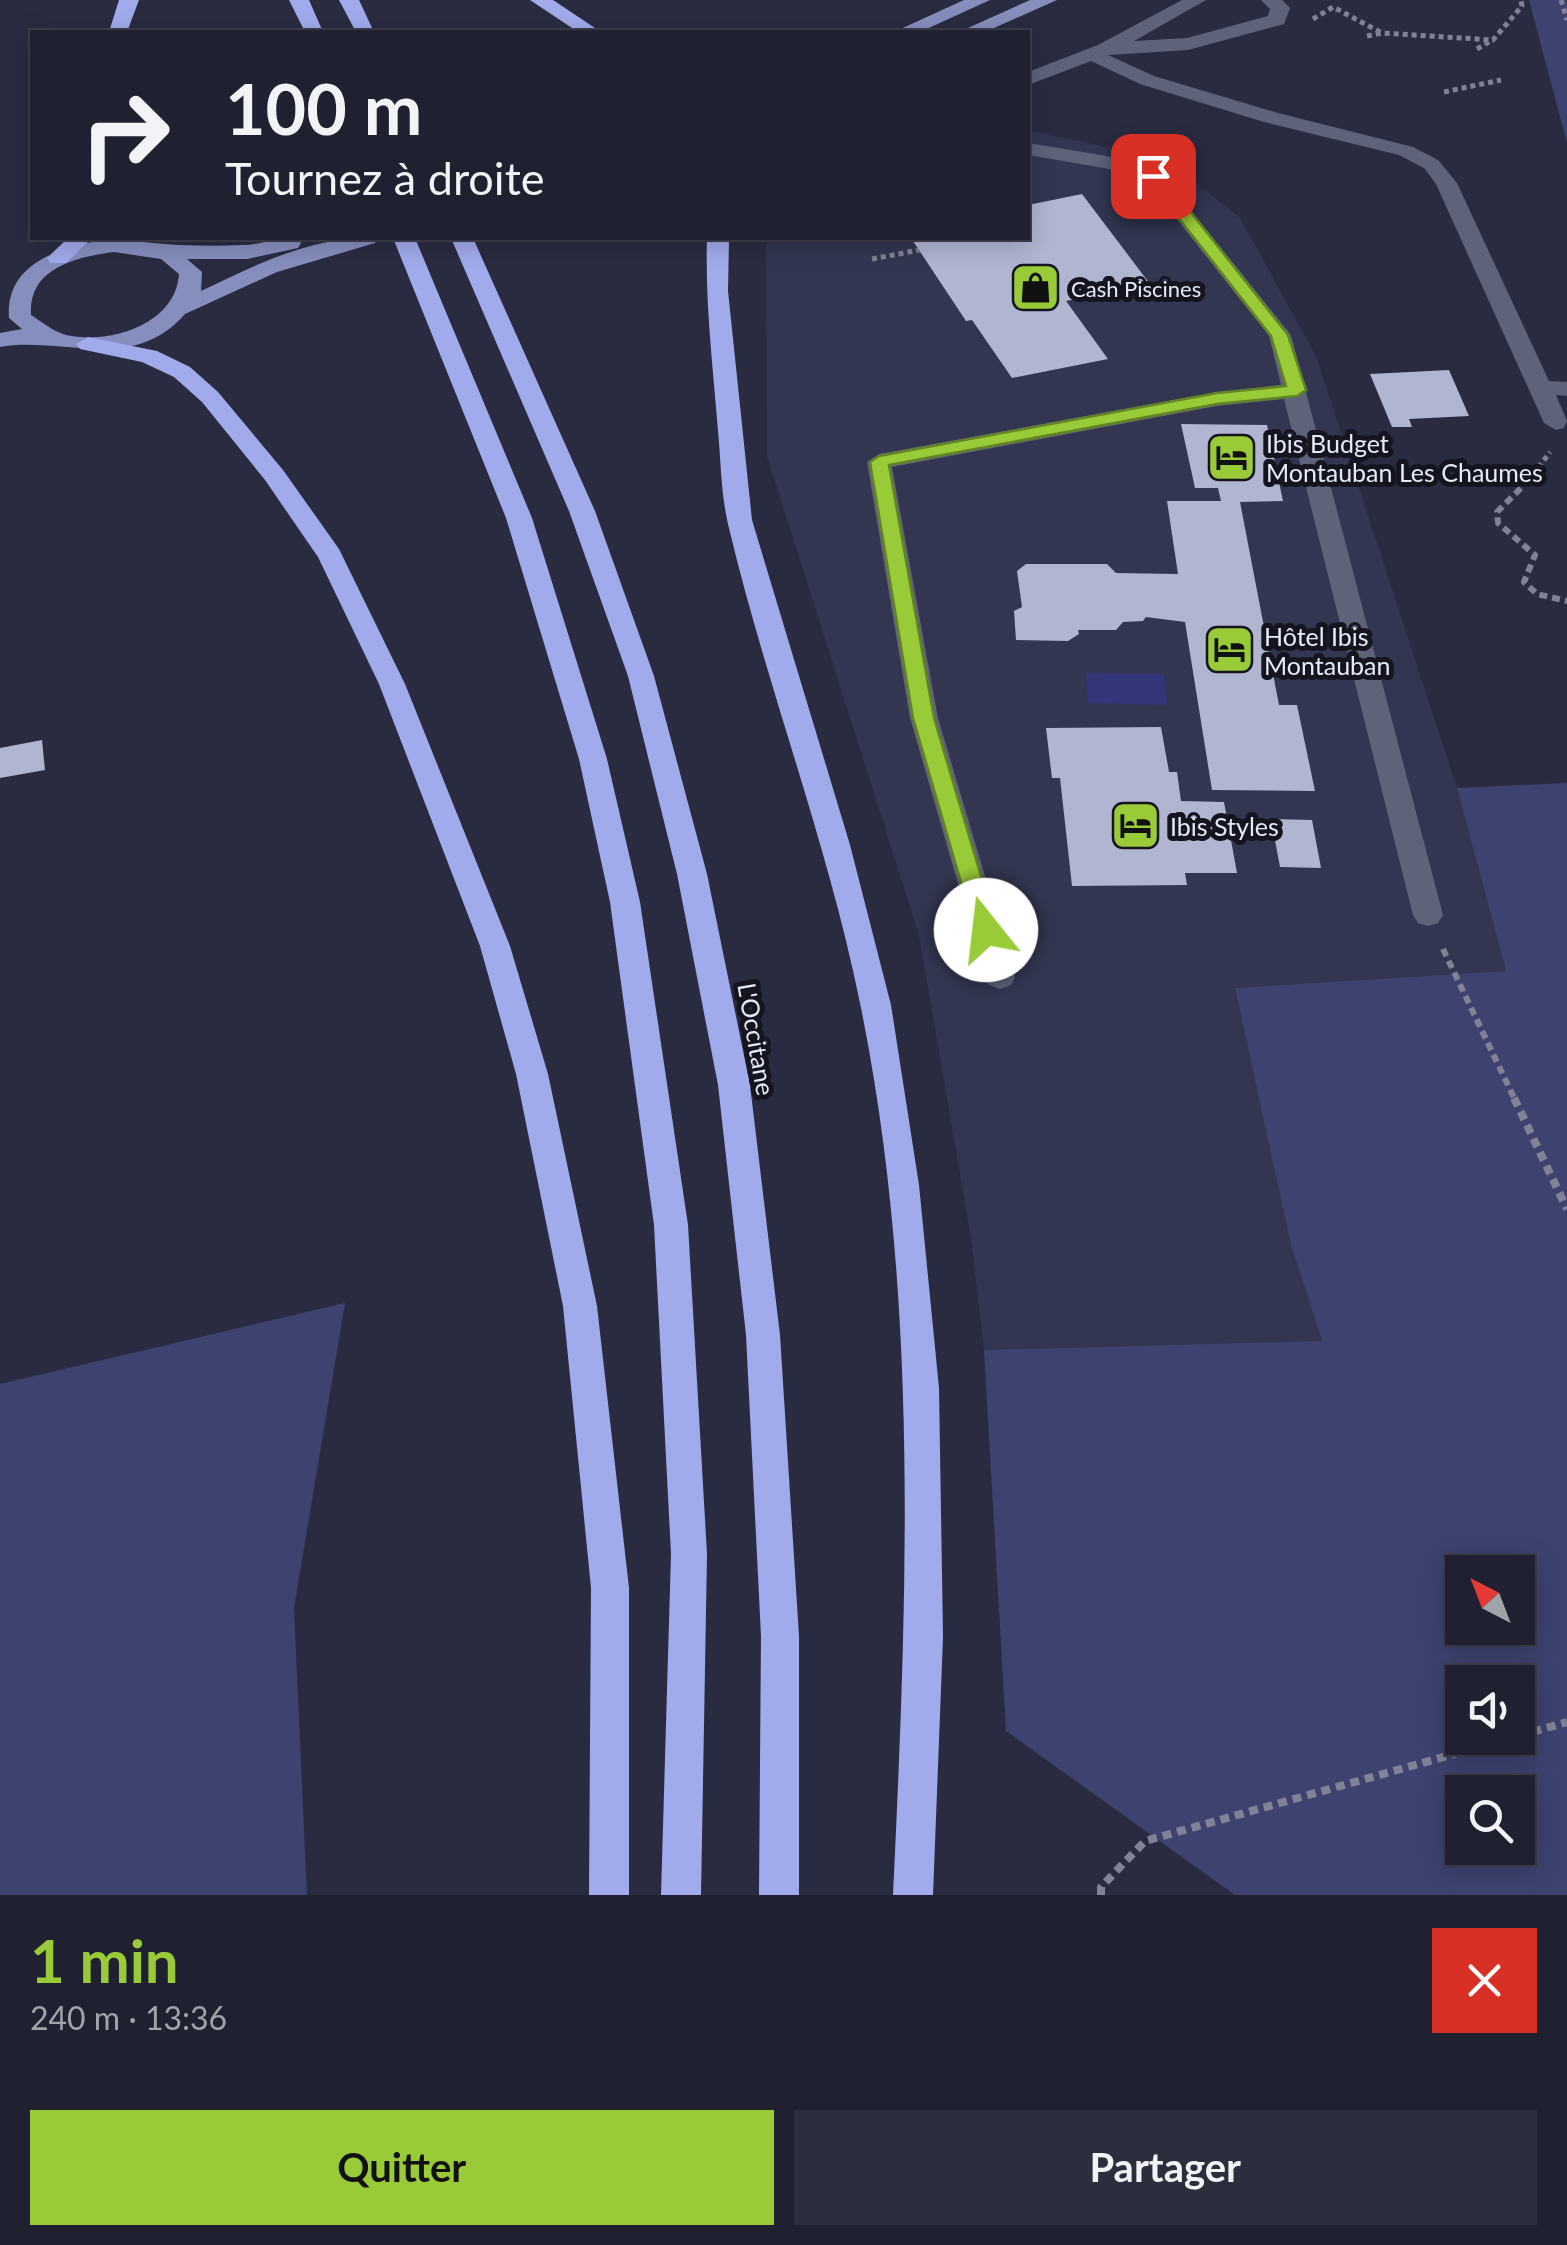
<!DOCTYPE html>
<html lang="fr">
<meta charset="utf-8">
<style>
:root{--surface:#1f2131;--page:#2c2e3d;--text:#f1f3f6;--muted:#a1a3ab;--line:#3c3e4d;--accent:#98cb37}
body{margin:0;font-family:Lato,sans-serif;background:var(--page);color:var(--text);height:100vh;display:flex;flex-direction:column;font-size:38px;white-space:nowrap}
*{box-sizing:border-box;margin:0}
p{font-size:32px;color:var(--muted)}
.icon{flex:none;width:55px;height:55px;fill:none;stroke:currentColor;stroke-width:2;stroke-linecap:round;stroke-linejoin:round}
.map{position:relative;height:1895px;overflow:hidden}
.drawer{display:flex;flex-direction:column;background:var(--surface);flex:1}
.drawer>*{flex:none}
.banner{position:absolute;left:30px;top:30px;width:1000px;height:210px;border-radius:0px;box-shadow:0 5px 25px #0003,0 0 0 2px var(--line);background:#1f2131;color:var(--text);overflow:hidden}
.needle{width:65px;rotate:318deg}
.fabs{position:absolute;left:1445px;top:1555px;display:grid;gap:20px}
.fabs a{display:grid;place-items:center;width:90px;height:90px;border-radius:0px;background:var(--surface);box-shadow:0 5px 25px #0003,0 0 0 2px var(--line);font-size:50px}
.pin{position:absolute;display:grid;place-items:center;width:85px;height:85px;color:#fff;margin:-42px;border-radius:20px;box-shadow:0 5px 15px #0006}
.me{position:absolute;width:110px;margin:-55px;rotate:344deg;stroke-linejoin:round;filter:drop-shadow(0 0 8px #0008)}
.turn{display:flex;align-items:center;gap:35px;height:210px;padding:0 30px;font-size:45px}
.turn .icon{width:130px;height:130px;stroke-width:2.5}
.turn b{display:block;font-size:70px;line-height:85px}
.round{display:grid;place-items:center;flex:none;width:105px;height:105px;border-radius:0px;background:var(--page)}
.summary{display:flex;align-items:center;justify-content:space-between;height:170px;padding:0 30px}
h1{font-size:60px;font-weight:700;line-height:75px;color:var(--accent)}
.action{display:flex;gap:20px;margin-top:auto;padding:20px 30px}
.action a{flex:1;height:115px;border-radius:0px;background:var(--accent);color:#111;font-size:40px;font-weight:700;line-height:115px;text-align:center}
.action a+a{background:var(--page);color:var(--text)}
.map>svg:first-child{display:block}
.built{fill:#323650}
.green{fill:#3d4270;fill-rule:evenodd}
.water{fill:#333779}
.building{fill:#b0b5d0}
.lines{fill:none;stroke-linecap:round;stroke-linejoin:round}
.path-far2{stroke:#808395;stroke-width:5;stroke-dasharray:5 4;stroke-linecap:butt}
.path-far1{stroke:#808395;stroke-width:6;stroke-dasharray:8 5;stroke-linecap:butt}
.path{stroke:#808395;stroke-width:8;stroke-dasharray:9 6;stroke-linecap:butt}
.minor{fill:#5e637a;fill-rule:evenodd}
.major{fill:#868ebe;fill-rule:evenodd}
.highway{fill:#a1abec;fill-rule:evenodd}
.route{fill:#98cb37;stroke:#638424;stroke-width:2.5}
.labels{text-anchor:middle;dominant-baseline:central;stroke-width:10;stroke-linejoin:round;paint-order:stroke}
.far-poi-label{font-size:22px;fill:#e6e9f7;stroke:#14151f;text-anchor:start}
.poi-label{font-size:25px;fill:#e6e9f7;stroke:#14151f;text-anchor:start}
.street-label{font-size:25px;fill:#e6e9f7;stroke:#14151f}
</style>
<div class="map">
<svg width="1567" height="1895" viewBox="0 0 1567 1895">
<rect width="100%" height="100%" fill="#292c41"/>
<!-- built -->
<path class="built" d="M1028 130 1169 161 1240 218 1316 356 1457 788 1506 971 1291 1245 1322 1342 984 1350 971 1238 919 935 767 456 766 238H1028Z"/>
<!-- green -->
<path class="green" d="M1529 0H1567V143Z
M1567 783V1895H1235L1006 1731 984 1350 1322 1341 1291 1245 1235 988 1506 971 1457 788ZM1518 1572V1628H1462V1572ZM1462 1682H1518V1738H1462ZM1462 1792H1518V1848H1462Z
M345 1303 294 1608 307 1895H0V1384Z"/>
<!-- water -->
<path class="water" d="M1086 673 1164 674 1167 705 1088 703Z"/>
<!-- building -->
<path class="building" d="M1082 194 1150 284 1066 301 1108 359 1012 378 972 320 966 321 911 238H1028V205Z
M1449 370 1469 416 1409 419 1412 427H1392L1370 374Z
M1181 424 1267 425 1283 501 1240 502 1279 705H1297L1315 791 1212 790 1185 622 1146 617 1143 621 1123 622 1116 630H1078L1079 634 1068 641 1016 640 1014 611 1022 607 1017 571 1026 564H1107L1116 573 1178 574 1167 501H1221L1218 488H1195Z
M1161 727 1169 772H1177L1181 801 1224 802 1237 873H1185L1187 885 1072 886 1060 778H1052L1046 728Z
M42 740 45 770 0 778V748Z
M1271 819 1312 820 1321 868 1280 867Z"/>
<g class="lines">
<!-- path-far2 -->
<path class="path-far2" d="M1561 0 1567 20
M1313 19 1333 7 1382 33
M1367 36 1382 33 1493 40 1522 6 1521 0
M1477 49 1492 40
M1444 92 1501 80
M872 259 919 250
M1528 482 1550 452"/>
<!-- path-far1 -->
<path class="path-far1" d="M1530 479 1497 512 1498 523 1535 555 1524 582 1537 594 1567 601
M1443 949 1515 1100"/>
<!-- path -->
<path class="path" d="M1514 1098 1567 1209
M1518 1736 1567 1722
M1101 1895V1887L1145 1841 1511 1738"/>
<!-- minor -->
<path class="minor" d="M1182 0H1206L1134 41 1187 38 1268 16 1270 9 1261 0H1282L1290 8 1284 24 1188 50 1108 55 1154 76 1278 113 1413 147 1438 160 1457 183 1549 381 1567 382V396L1556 395 1567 421 1564 428 1556 430 1544 423 1436 184 1424 168 1399 155 1264 122 1140 84 1091 61 1028 85V72L1098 45Z
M1028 143 1107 156 1160 172 1291 335 1443 915 1438 923 1428 926 1418 923 1413 915 1284 399 1217 406 892 467 938 718 1015 977 1011 985 1000 989 989 985 985 977 910 718 867 462 879 454 1217 392 1281 385 1269 336 1146 180 1104 168 1028 155Z"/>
<!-- major -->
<path class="major" d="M964 0H990L920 32H894Z
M1030 0H1057L985 32H959Z
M114 238C157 245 199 247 242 245 261 245 279 236 298 238L301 243 298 248 247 259H187L202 272 201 291C255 265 317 234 378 238L375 243 277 272 185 314C133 374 62 336 0 347V333L22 329 9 318C5 259 67 246 114 238ZM114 252 161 259 179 274C176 324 110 345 66 335 54 332 42 322 31 315 28 268 76 257 114 252Z"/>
<!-- highway -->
<path class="highway" d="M119 0H139L127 32H109Z
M289 0H309L323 32H305Z
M339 0H359L374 32H356Z
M530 0H553L601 32H578Z
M68 238H92L66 263H50L47 258Z
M393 238H415L532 518 607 759 640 902 688 1225 707 1554 701 1895H661L671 1554 654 1225 610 902 579 759 506 518Z
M451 238H473L595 511 654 676 707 874 750 1085 780 1335 799 1636V1895H759L761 1636 746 1335 718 1085 677 874 628 676 569 511Z
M707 238H729L728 291 752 520 850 845 891 1005 919 1185 939 1388 943 1637 933 1895H893C907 1599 920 1296 860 1003 827 840 766 685 728 524 721 494 721 462 718 431 713 367 705 303 707 238Z
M88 337 157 351 190 367 218 392 283 470 339 549 405 684 510 946 548 1074 597 1306 629 1588V1895H589L591 1588 563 1306 516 1074 480 946 379 684 318 557 265 480 202 402 174 377 142 362 80 349 76 344Z"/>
</g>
<!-- route -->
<path class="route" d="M1153 171 1159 172 1288 335 1306 390 1297 396 1217 404 889 465 934 718 997 930 986 939 975 930 913 718 870 462 879 456 1217 393 1286 386 1271 336 1148 179 1145 176Z"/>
<!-- icons -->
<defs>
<symbol id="shop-square" viewBox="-11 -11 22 22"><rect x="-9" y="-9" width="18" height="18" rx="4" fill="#98cb37" stroke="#14151f"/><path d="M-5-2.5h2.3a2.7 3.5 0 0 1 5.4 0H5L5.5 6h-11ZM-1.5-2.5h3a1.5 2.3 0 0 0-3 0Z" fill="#111"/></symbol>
<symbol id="hotel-square" viewBox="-11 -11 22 22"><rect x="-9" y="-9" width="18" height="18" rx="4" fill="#98cb37" stroke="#14151f"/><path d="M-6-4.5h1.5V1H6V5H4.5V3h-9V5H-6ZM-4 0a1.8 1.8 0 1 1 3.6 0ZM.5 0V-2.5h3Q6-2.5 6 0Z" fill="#111"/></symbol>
</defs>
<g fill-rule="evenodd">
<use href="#shop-square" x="1008" y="260" width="55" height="55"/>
<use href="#hotel-square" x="1204" y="430" width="55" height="55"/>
<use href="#hotel-square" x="1202" y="622" width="55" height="55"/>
<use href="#hotel-square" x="1108" y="798" width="55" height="55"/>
</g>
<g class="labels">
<!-- far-poi labels -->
<g class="far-poi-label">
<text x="1071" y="288">Cash Piscines</text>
</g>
<!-- poi labels -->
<g class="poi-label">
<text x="1266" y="443">Ibis Budget<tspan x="1266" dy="29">Montauban Les Chaumes</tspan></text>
<text x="1264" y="636">Hôtel Ibis<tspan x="1264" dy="29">Montauban</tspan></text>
<text x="1170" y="826">Ibis Styles</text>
</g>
<!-- street labels -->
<g class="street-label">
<text transform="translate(757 1039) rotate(80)">L'Occitane</text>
</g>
</g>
</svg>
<div class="fabs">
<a><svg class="needle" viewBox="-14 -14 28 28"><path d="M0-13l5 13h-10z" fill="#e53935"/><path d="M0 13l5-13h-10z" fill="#a1a3ab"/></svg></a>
<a><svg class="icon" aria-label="sound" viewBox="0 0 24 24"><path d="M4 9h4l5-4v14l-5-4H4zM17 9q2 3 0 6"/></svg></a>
<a><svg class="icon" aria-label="search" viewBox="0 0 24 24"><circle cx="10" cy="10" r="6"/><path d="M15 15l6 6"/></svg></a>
</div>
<div class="pin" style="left:1153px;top:176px;background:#d93025"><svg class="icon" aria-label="arrive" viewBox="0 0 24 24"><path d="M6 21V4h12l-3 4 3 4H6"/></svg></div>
<svg class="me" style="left:986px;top:930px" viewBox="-20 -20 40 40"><circle r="19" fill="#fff"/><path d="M0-13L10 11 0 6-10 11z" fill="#98cb37"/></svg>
<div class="banner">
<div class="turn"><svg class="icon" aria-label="right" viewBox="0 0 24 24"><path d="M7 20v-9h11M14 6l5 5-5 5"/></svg><div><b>100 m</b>Tournez à droite</div></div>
</div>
</div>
<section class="drawer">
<div class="summary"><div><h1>1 min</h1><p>240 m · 13:36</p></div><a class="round" style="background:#d93025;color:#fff"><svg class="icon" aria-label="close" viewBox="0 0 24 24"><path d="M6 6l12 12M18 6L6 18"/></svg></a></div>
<div class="action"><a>Quitter</a><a>Partager</a></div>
</section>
